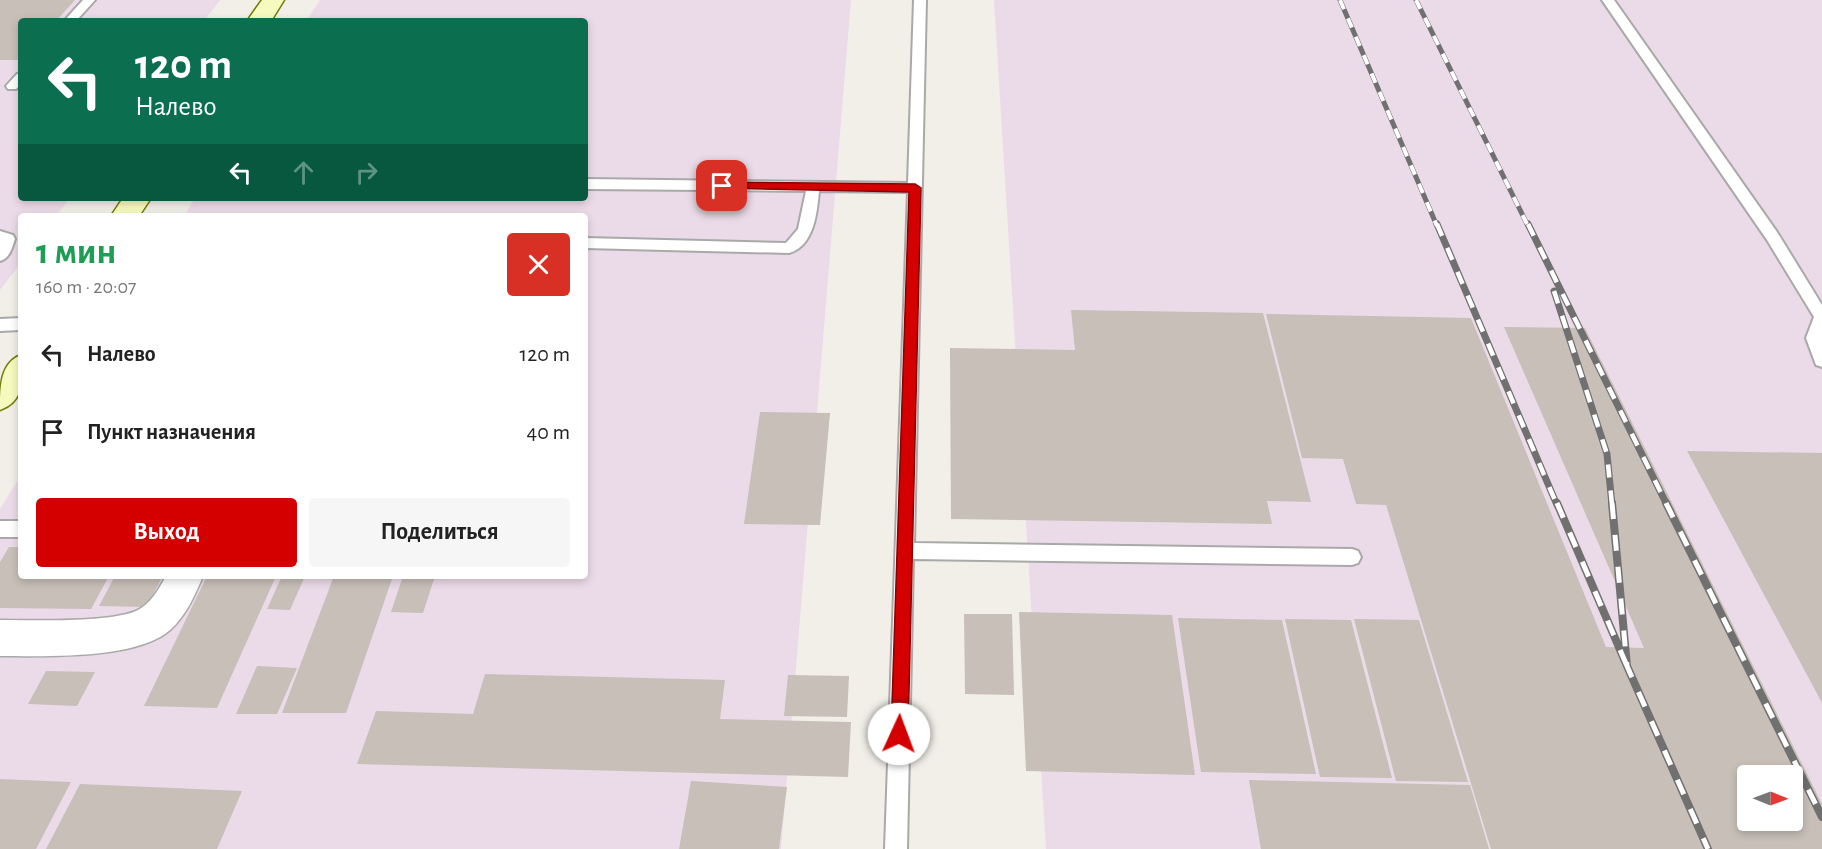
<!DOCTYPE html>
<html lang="ru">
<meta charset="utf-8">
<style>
:root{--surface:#fff;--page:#f6f6f6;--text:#222;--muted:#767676;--accent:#d40000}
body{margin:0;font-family:"Alegreya Sans",sans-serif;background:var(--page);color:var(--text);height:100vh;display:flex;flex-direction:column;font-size:22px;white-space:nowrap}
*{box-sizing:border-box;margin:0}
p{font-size:20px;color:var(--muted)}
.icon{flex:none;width:33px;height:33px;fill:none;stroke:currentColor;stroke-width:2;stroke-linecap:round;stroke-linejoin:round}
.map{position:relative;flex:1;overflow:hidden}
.details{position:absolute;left:18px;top:213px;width:570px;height:366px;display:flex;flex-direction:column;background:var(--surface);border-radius:6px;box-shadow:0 3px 9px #0003}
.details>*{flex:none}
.banner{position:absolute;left:18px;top:18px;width:570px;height:183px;border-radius:6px;box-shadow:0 3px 9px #0003;background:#0b6e4f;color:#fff;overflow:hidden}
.needle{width:39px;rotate:91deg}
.controls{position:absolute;left:1737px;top:765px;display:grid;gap:12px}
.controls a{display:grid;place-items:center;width:66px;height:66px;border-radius:6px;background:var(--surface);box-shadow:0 3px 9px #0003;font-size:30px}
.pin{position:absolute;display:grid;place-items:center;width:51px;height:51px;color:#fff;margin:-26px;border-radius:12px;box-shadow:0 3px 9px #0006}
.me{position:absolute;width:66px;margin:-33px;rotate:2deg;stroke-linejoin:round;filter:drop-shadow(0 0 4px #0008)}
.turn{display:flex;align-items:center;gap:21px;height:126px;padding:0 18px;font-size:27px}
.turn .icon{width:78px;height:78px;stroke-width:2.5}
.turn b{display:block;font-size:42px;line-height:51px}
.lanes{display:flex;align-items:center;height:57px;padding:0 18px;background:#0003;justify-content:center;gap:30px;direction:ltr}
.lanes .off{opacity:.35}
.round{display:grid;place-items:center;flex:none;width:63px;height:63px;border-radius:6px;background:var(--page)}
.head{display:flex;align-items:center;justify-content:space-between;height:102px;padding:0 18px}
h1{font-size:36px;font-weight:700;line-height:45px;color:#1e9e55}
.action{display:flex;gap:12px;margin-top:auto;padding:12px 18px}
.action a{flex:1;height:69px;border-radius:6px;background:var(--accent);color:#fff;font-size:24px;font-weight:700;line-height:69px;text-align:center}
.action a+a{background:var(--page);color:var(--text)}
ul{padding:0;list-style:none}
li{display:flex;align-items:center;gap:18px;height:78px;padding:0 18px}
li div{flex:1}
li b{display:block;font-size:22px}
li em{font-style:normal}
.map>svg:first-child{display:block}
.industrial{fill:#ebdbe8;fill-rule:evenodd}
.building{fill:#c7bfb8;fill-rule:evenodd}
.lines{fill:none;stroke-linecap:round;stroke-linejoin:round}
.lane-casing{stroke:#a9a9a9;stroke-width:4}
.street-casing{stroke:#a9a9a9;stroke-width:3}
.secondary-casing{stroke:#707d05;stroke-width:3}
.lane{fill:#fff;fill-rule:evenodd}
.street{fill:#fff;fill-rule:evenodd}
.secondary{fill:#f7fabf;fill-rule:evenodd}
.rail-far2-casing{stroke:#707070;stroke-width:5}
.rail-far1-casing{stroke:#707070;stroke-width:7}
.rail-casing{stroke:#707070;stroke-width:8}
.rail-far2{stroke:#fff;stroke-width:4;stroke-dasharray:10;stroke-linecap:butt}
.rail-far1{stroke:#fff;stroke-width:4.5;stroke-dasharray:13;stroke-linecap:butt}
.rail{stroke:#fff;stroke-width:5;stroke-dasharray:16;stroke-linecap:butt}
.route{fill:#d40000;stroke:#8a0000;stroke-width:1.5}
</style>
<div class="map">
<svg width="1822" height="849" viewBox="0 0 1822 849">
<rect width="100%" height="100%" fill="#f2efe9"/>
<!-- industrial -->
<path class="industrial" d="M0 0H220L204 21H21V198H70L56 216H21V263L0 290Z
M320 0H851L781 849H0V509L21 475V576H585V216H184L195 198H585V21H306Z
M994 0H1822V849H1046ZM1748 776H1792V820H1748Z"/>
<!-- building -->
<path class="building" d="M0 0H75L56 21H21V60H0Z
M1071 310 1263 313 1311 502 1267 501 1272 524 951 519 950 348 1075 350Z
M1266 314 1471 318 1606 647 1644 648 1504 327 1585 328 1822 804V849H1491L1386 505 1356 504 1343 459 1302 458ZM1748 776H1792V820H1748Z
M760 412 830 413 820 525 744 524Z
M1687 451 1822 453V703Z
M9 547H21V576H109L91 609 0 608V562Z
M115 576H163L146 607 99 606Z
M207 576H276L217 708 144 706Z
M282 576H305L290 610 267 609Z
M334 576H393L346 713H282Z
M403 576H435L423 613 391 612Z
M1019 612 1172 615 1195 775 1026 771Z
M964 614H1012L1014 695 965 694Z
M1178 618 1282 620 1316 774 1201 772Z
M1285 619 1351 620 1392 778 1320 777Z
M1354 619 1419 620 1468 782 1396 781Z
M257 666 297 668 277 714H236Z
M46 671 95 672 77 706 28 704Z
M485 674 725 680 720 719 851 722 848 777 357 764 376 711 473 714Z
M788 675 849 676 847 717 784 716Z
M0 779 71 782 36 849H0Z
M1249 780 1470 785 1489 849H1261Z
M691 781 787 787 779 849H679Z
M80 784 242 791 217 849H46Z"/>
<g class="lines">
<defs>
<path id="lane" d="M83 0H95L76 21H64Z
M914 0H926L914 543 1352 549 1358 551 1361 557 1358 563 1352 565 913 559 907 849H885L908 192 819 191C817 213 814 246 789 253L585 248V238L786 243 798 229 806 191 585 189V179L908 183Z
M1602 0H1614L1777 232 1822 305V367L1816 365 1806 338 1814 317 1767 240Z
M21 73V84L16 89H8L6 86 17 74Z
M0 231 13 235 15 239C12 248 10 258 0 261Z
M21 318V330L0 331V319Z
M0 521H21V537H0Z"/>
<path id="street" d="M166 576H203C195 595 186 616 170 630 136 660 44 656 0 656V620C33 620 107 623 136 611 150 605 159 589 166 576Z"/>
<path id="secondary" d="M262 0H284L271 21H247Z
M123 198H151L139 216H111Z
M21 355C21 378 26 401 0 410 0 387 0 363 21 355Z"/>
</defs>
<!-- lane casing -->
<use href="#lane" class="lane-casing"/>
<!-- street casing -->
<use href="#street" class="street-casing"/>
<!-- secondary casing -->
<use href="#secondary" class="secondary-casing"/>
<!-- lane -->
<use href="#lane" class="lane"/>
<!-- street -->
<use href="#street" class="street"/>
<!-- secondary -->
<use href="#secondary" class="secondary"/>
<defs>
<path id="rail-far2" d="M1340 0 1437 226
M1416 0 1528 226"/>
<path id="rail-far1" d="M1437 224 1557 505
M1528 224 1667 505
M1554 291 1607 454 1612 505"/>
<path id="rail" d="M1557 503 1627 666
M1612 503 1627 666 1708 849
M1666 503 1822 817"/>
</defs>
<!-- rail-far2 casing -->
<use href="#rail-far2" class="rail-far2-casing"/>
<!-- rail-far1 casing -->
<use href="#rail-far1" class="rail-far1-casing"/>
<!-- rail casing -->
<use href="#rail" class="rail-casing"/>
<!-- rail-far2 -->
<use href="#rail-far2" class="rail-far2"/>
<!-- rail-far1 -->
<use href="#rail-far1" class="rail-far1"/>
<!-- rail -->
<use href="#rail" class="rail"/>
</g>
<!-- route -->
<path class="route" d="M722 182 915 184 921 188 908 734 905 740 899 743 893 740 891 734 909 192 718 188V183Z"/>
</svg>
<div class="controls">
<a><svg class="needle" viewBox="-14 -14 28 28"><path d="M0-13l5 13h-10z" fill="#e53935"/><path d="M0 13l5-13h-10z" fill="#767676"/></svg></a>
</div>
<div class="pin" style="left:722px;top:186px;background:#d93025"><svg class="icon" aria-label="arrive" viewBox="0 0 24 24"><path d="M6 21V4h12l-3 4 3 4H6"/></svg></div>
<svg class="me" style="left:899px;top:734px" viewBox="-20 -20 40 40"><circle r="19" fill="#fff"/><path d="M0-13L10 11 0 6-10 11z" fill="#d40000"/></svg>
<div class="banner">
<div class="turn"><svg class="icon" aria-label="left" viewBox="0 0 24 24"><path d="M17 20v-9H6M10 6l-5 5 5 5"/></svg><div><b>120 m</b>Налево</div></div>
<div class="lanes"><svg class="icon" aria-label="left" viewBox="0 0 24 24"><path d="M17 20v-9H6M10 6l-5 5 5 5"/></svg><svg class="icon off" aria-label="ahead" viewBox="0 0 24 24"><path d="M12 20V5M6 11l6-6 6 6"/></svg><svg class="icon off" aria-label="right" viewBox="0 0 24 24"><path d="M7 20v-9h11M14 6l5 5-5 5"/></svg></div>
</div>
<section class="details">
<div class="head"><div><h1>1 мин</h1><p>160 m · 20:07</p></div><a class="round" style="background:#d93025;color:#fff"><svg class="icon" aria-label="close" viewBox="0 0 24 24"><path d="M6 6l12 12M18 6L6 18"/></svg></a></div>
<ul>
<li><svg class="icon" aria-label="left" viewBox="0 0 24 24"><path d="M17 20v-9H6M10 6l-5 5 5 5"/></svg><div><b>Налево</b></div><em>120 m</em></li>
<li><svg class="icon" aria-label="arrive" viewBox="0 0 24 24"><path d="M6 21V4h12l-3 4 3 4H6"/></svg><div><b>Пункт назначения</b></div><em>40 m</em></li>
</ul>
<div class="action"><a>Выход</a><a>Поделиться</a></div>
</section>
</div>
